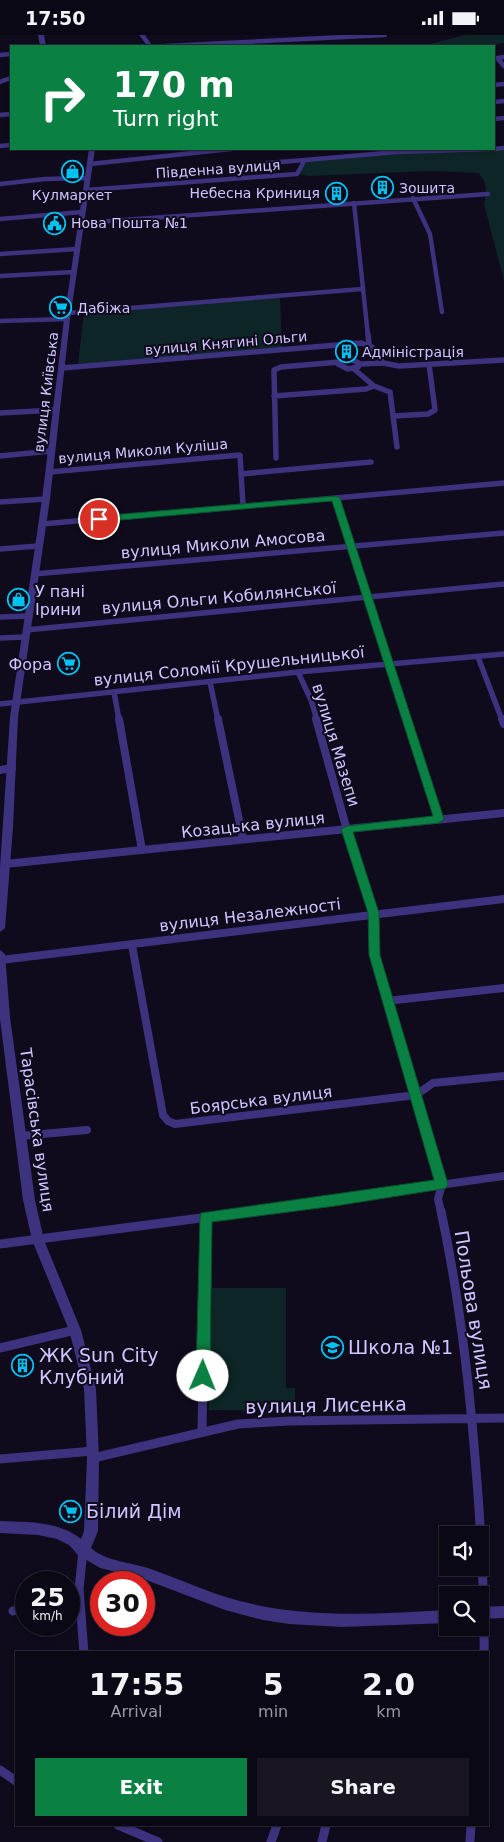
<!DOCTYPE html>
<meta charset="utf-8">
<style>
:root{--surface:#0b0815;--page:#191622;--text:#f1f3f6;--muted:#9a9aa0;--line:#2b2934;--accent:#0b8043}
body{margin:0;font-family:"DejaVu Sans",sans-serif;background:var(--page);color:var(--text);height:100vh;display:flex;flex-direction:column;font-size:19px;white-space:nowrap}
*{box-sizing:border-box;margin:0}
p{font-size:16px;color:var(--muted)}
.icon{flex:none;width:28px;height:28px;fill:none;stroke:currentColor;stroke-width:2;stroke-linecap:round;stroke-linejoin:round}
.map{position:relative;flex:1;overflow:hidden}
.drawer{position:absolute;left:15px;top:1616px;width:474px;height:175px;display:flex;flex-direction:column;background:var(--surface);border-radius:0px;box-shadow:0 1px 4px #0004,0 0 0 1px var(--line)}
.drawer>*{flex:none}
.banner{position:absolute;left:10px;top:10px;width:485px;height:105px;border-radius:0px;box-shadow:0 1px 4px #0004,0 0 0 1px var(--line);background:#0b8043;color:#fff;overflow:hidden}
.fabs{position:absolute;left:439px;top:1491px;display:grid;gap:10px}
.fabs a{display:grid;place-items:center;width:50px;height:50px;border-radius:0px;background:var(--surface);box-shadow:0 1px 4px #0004,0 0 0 1px var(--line);font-size:25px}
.speed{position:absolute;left:15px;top:1536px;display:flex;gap:10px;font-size:25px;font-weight:700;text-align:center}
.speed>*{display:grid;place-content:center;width:65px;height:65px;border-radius:50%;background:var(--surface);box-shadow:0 1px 4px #0004,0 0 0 1px var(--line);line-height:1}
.speed small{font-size:12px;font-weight:400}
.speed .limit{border:8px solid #d22;background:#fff;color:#111}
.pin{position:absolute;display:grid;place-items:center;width:42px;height:42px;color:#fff;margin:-21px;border:2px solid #fff;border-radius:50%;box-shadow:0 1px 5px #0007}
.me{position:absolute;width:55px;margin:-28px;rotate:1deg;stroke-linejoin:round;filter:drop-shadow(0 0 4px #0008)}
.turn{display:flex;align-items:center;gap:18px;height:105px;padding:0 20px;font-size:22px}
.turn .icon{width:65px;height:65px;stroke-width:2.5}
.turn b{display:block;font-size:35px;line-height:42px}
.eta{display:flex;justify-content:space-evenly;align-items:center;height:85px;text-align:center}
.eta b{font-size:30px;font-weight:600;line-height:35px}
.cta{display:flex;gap:10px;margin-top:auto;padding:10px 20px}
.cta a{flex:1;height:58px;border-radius:0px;background:var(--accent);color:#fff;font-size:20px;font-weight:600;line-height:58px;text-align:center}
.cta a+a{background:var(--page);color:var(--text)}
.status{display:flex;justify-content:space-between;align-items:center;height:35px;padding:0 25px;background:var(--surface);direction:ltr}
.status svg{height:14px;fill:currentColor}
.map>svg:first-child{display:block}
.green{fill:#0d2526}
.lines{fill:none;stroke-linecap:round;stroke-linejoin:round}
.minor-far3{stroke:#3c327e;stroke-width:4.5}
.minor-far2{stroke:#3c327e;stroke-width:5.5}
.minor-far1{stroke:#3c327e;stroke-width:8}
.minor{stroke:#3c327e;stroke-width:9}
.tertiary{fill:#3c327e;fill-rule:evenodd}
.route{fill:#0b8043;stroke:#07532c}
.labels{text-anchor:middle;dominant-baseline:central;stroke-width:4;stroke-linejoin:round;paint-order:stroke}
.far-street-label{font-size:14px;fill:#d1c5ff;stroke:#0f0a1c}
.far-poi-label{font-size:14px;fill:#d1c5ff;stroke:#0f0a1c;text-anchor:start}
.street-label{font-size:16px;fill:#d1c5ff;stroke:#0f0a1c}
.poi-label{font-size:16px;fill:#d1c5ff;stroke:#0f0a1c;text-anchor:start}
.near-street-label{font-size:19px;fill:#d1c5ff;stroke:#0f0a1c}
.near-poi-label{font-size:19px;fill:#d1c5ff;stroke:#0f0a1c;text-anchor:start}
</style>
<div class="status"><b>17:50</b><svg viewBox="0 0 49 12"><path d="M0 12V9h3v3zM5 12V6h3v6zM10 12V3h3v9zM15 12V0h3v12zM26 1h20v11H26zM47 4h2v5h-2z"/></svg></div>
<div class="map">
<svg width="504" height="1807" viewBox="0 0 504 1807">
<rect width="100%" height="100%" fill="#0f0a1c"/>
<!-- green -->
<path class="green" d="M465 0H504V8L486 11H422Z
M504 111V246L484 169C487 157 487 146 478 138L430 136 309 141 299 139 302 132 308 126Z
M280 262 282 312 78 329 84 277Z
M212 1253H286V1353H295V1376L209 1375Z"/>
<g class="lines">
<!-- minor-far3 -->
<path class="minor-far3" d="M142 0 150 11
M165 11 385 0
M0 20 10 19
M504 22 497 23 504 31
M0 47 11 43
M494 50 504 49
M494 67 504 66
M0 80 11 79
M494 84 504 83
M0 111 11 110
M494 114 504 113
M267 128 305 125
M90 129 231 114
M0 149 45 144 88 143
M86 155 297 139 305 125 397 117 491 114
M413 163 430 199 442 277
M354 168 368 301
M0 184 82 177
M81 188 488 159
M0 219 77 214
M0 241 74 237
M68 278 362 254
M0 286 67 284"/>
<!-- minor-far2 -->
<path class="minor-far2" d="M368 299 369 309
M351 324 360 329 358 332 348 334 338 329 343 325Z
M360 329 383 328 399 331 504 325
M62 333 361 308 372 312 383 328
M354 334 374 351 390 357 397 412
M274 361 366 354 374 351
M0 378 55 375
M394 381 428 379 435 375 429 329
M0 421 51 416
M276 423 274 335 281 332 339 327
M49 437 240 420 243 471
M241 439 371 427
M336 463 407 685
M0 467 46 464
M42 489 504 448
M0 514 38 511
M34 539 504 498
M0 582 28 581
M26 595 504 549
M0 603 25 602
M478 622 502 685
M298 637 311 665 317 685
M210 647 218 685
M114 657 119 685
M0 669 298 637 504 619"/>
<!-- minor-far1 -->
<path class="minor-far1" d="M119 684 142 815
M218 684 243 804
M316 684 347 795 373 878 375 921 442 1149 438 1164 441 1177
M407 684 439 784
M502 684 504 689
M0 735 12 733
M5 829 504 778
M132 910 163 1080 168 1086 175 1089 416 1060 433 1048 504 1041
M1 925 504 864
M387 966 504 953
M20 1101 87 1095
M246 1177 504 1141"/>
<!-- minor -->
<path class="minor" d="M441 1176C462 1274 472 1374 479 1474 482 1522 485 1570 484 1618
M0 1209 255 1176
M0 1313 75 1295
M202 1396 206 1182
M93 1423 238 1389 289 1386 504 1383
M0 1424 93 1416
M83 1516 79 1554 84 1618
M13 1576 26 1572
M0 1735 16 1746
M118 1790 158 1807
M271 1807 277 1790
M322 1807 326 1790
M470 1807 471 1790"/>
<!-- tertiary -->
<path class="tertiary" d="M38 0H44L46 11H40Z
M89 114H95L70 284 50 464 18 682 13 793 5 893 0 897V833L10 682 42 464 64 284Z
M0 915 5 919 10 982 35 1165 44 1205 81 1295 96 1354 99 1423 98 1496 91 1513C107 1527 131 1527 151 1534 179 1544 207 1557 236 1565 305 1584 377 1579 448 1575V1588L342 1592 289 1589 263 1585 225 1575 141 1543 100 1533 78 1520 69 1510 57 1504 38 1500 0 1498V1486C27 1487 59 1486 81 1504L84 1496 87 1423 84 1354 69 1295 32 1205 23 1165 0 984Z
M504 1571V1583L480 1584V1572Z"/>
</g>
<!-- route -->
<path class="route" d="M336 461 340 463 444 784 439 788 353 797 379 878 380 920 448 1149 446 1153 442 1154 335 1171 212 1187 210 1341 208 1345 203 1347 198 1345 196 1341 200 1182 201 1178 434 1145 369 920 368 878 341 794 347 791 433 781 332 466 99 487 95 484 99 481Z"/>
<!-- icons -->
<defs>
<symbol id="shop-ring" viewBox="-11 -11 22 22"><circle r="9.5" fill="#0f0a1c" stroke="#00c2f0" stroke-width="1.5"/><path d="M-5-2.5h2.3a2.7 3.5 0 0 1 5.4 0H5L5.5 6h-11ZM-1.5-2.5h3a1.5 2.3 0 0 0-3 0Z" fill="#00c2f0"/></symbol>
<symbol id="building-ring" viewBox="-11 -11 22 22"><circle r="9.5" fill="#0f0a1c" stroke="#00c2f0" stroke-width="1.5"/><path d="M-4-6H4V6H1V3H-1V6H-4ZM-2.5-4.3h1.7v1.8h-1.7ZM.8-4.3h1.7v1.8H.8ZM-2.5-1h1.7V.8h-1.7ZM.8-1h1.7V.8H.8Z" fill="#00c2f0"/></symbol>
<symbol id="civic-ring" viewBox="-11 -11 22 22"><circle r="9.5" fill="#0f0a1c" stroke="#00c2f0" stroke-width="1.5"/><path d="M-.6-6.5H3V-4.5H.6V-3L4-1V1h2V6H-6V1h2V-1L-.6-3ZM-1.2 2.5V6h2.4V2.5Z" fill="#00c2f0"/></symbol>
<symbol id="supermarket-ring" viewBox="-11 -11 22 22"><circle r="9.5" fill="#0f0a1c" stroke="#00c2f0" stroke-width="1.5"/><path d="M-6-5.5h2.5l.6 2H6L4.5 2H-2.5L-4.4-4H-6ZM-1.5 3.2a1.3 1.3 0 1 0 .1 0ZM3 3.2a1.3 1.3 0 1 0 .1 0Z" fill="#00c2f0"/></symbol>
<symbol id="school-ring" viewBox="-11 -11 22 22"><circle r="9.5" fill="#0f0a1c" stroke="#00c2f0" stroke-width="1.5"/><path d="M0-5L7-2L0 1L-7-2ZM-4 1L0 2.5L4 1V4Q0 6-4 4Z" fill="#00c2f0"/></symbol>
</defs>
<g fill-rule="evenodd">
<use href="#shop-ring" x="60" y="124" width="25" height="25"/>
<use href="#building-ring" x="370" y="140" width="25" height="25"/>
<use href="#building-ring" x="324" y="146" width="25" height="25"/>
<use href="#civic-ring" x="42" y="176" width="25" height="25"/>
<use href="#supermarket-ring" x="48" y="260" width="25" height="25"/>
<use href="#building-ring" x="334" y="304" width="25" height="25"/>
<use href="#shop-ring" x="6" y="552" width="25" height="25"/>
<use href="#supermarket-ring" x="56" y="616" width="25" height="25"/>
<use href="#school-ring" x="320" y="1300" width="25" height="25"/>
<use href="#building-ring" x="10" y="1318" width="25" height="25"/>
<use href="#supermarket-ring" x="58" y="1464" width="25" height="25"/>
</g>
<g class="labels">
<!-- far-street labels -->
<g class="far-street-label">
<text transform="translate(218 134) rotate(-4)">Південна вулиця</text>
<text transform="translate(226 308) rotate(-5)">вулиця Княгині Ольги</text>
<text transform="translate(46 357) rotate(-83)">вулиця Київська</text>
<text transform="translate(143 416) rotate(-5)">вулиця Миколи Куліша</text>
</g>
<!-- far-poi labels -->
<g class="far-poi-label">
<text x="399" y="153">Зошита</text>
<text x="320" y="158" text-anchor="end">Небесна Криниця</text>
<text x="72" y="160" text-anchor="middle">Кулмаркет</text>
<text x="71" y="188">Нова Пошта №1</text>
<text x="77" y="273">Дабіжа</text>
<text x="362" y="317">Адміністрація</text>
</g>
<!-- street labels -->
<g class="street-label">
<text transform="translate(223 509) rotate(-5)">вулиця Миколи Амосова</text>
<text transform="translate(219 563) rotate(-5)">вулиця Ольги Кобилянської</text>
<text transform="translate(229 631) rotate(-6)">вулиця Соломії Крушельницької</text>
<text transform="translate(336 710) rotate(73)">вулиця Мазепи</text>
<text transform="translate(253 790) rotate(-6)">Козацька вулиця</text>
<text transform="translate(250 880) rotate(-7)">вулиця Незалежності</text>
<text transform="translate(261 1065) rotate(-7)">Боярська вулиця</text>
<text transform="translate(37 1095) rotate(82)">Тарасівська вулиця</text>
</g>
<!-- poi labels -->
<g class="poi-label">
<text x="35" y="556">У пані<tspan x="35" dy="18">Ірини</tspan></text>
<text x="52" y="629" text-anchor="end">Фора</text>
</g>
<!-- near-street labels -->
<g class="near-street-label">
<text transform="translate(474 1275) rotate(81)">Польова вулиця</text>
<text transform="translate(326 1370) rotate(-1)">вулиця Лисенка</text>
</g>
<!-- near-poi labels -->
<g class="near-poi-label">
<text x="348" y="1312">Школа №1</text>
<text x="39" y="1320">ЖК Sun City<tspan x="39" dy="22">Клубний</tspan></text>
<text x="86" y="1476">Білий Дім</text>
</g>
</g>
</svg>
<div class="fabs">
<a><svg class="icon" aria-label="sound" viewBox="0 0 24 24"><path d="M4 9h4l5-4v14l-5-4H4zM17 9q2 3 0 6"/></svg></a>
<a><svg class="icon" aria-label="search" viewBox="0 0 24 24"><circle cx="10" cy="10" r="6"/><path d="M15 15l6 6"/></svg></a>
</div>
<div class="speed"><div>25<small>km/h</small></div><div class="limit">30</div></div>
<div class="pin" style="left:99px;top:484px;background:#d93025"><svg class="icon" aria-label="arrive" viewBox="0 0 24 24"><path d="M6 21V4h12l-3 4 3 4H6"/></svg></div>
<svg class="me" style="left:203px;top:1341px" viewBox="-20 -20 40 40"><circle r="19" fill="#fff"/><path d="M0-13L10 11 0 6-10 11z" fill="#0b8043"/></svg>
<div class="banner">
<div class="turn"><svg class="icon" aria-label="right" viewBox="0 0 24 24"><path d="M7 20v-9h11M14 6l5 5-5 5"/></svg><div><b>170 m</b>Turn right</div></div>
</div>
<section class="drawer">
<div class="eta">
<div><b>17:55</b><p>Arrival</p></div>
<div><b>5</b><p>min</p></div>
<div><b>2.0</b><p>km</p></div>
</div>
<div class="cta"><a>Exit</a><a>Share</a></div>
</section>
</div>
